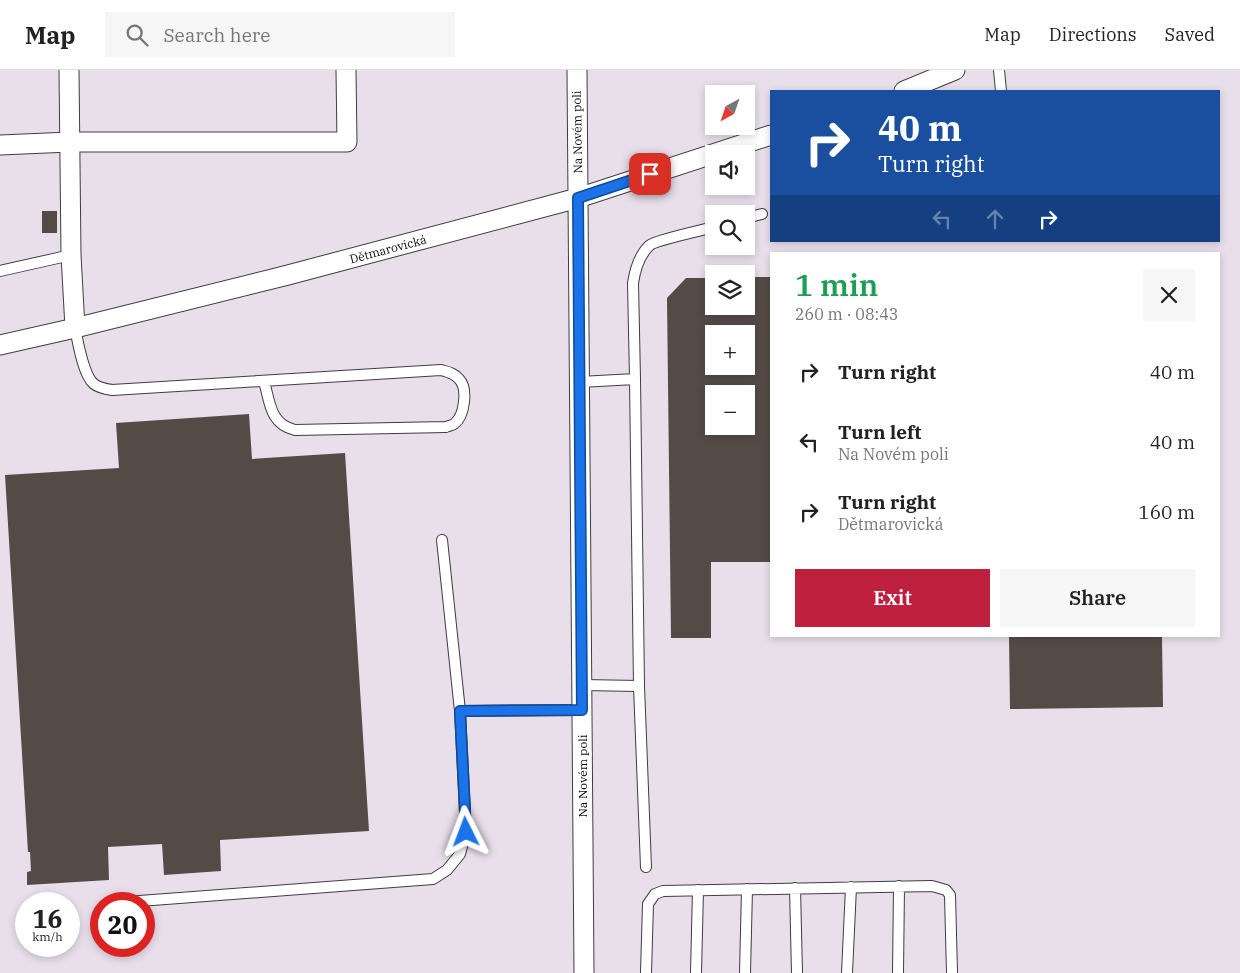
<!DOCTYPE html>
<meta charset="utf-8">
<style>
:root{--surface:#fff;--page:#f6f6f6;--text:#222;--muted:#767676;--line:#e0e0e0;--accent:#bf203d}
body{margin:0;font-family:"IBM Plex Serif",serif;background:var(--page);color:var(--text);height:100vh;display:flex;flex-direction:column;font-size:19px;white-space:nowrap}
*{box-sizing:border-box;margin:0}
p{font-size:16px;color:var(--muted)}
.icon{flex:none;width:28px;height:28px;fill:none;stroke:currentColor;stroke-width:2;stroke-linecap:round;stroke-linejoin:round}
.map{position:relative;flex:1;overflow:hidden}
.details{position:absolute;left:770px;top:182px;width:450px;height:385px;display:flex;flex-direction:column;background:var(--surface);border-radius:0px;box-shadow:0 2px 8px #0003}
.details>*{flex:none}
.top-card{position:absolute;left:770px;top:20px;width:450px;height:152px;border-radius:0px;box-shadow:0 2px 8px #0003;background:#1a4fa0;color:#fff;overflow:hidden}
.needle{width:32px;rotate:220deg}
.tools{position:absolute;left:705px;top:15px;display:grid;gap:10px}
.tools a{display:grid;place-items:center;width:50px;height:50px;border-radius:0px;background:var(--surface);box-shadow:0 2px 8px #0003;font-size:25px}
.speed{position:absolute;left:15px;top:822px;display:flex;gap:10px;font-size:25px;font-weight:700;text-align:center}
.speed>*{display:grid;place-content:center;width:65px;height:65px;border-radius:50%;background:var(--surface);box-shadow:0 2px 8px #0003;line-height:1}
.speed small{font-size:12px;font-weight:400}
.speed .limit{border:8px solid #d22;background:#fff;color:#111}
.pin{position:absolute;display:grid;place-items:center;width:42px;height:42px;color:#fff;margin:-21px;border-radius:10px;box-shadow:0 2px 8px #0006}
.me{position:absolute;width:55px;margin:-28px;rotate:357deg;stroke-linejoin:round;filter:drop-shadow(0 0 4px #0008)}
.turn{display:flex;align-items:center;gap:18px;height:105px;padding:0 25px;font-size:22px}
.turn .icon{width:65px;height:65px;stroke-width:2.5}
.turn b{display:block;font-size:35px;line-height:42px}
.lanes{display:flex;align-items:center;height:48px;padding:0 25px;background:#0003;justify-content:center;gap:25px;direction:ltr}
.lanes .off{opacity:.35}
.round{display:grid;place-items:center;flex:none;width:52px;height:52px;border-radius:0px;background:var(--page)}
.summary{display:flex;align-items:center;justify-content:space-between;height:85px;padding:0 25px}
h1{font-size:30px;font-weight:600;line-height:38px;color:#1e9e55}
.cta{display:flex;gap:10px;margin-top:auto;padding:10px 25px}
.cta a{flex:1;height:58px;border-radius:0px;background:var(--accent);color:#fff;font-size:20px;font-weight:600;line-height:58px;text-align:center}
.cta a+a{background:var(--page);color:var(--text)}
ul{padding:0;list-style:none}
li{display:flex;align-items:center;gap:15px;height:70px;padding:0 25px}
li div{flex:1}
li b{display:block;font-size:19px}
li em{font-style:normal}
header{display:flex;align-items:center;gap:30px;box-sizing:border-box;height:70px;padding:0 25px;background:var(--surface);border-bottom:1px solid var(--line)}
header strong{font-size:24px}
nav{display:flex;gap:28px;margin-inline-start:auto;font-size:18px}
.search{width:350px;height:45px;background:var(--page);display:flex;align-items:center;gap:12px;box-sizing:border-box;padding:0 18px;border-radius:0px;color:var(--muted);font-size:19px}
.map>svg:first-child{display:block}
.industrial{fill:#e8dfeb;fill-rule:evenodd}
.building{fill:#544b47;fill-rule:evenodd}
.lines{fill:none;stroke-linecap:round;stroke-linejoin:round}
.lane-casing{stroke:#3e3e3e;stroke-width:12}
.street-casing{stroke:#3e3e3e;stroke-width:21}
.lane{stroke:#fff;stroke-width:10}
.street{stroke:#fff;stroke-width:19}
.route-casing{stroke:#114b97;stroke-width:12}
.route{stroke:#1a73e8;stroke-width:9}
.labels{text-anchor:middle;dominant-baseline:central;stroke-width:5;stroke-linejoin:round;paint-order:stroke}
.street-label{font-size:12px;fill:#0b0b0b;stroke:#fff}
</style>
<header>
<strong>Map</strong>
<div class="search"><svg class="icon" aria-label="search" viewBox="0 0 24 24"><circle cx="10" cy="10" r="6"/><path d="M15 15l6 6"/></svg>Search here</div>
<nav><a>Map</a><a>Directions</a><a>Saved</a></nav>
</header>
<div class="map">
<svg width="1240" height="903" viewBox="0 0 1240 903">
<rect width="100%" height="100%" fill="#fff8ea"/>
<!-- industrial -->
<path class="industrial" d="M0 0H1240V903H0ZM771 21H1219V171H771ZM714 24H746V56H714ZM714 84H746V116H714ZM714 144H746V176H714ZM771 184H1219V566H771ZM714 204H746V236H714ZM714 264H746V296H714ZM714 324H746V356H714ZM26 834H69V876H26ZM101 834H144V876H101Z"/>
<!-- building -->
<path class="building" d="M42 141H57V163H42Z
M746 207H771V492H711V568H671L667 228 686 208H714V236H746ZM714 264H746V296H714ZM714 324H746V356H714Z
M249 344 252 389 345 383 369 761 220 770 221 801 164 805 162 774 108 777 109 810 27 815V802L31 801 30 782H28L5 405 119 398 116 353Z
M1009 566H1162L1163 637 1010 639Z"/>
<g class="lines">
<defs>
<path id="lane" d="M999 0 1001 21
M746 148 762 144
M0 201 71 185
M75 258C78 272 83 305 94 314 99 318 105 319 112 320L441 300C448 302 454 303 459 309 468 318 465 346 454 354 453 355 448 356 446 357L295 360C270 354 270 333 264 311
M580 312 635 309
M582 615 639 616
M460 641 582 640
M646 797 639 616 635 309 633 213C635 200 640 184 650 175 656 170 703 160 714 157
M795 818 797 903
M126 832 433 809 447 800 460 784 466 762 460 641 442 470
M646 903 648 834 655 824 663 821 932 816 946 820 950 825 952 903
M696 903 698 820
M745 903 747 819
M847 903 851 817
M898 903 899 816"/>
<path id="street" d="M69 0 71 185 75 258
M577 0 584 903
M904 21 955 0
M0 75 70 72H347L346 0
M0 275 75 258 288 205 578 128 771 65"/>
</defs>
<!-- lane casing -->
<use href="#lane" class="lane-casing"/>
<!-- street casing -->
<use href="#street" class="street-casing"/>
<!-- lane -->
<use href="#lane" class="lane"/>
<!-- street -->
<use href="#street" class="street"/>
</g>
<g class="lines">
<defs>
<path id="route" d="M466 762 460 641 582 640 578 128 650 104"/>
</defs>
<!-- route casing -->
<use href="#route" class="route-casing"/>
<!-- route -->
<use href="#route" class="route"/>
</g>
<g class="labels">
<!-- street labels -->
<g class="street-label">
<text transform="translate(577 62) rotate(-91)">Na Novém poli</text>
<text transform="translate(388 179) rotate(-15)">Dětmarovická</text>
<text transform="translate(582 706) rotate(-90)">Na Novém poli</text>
</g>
</g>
</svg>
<div class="tools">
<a><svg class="needle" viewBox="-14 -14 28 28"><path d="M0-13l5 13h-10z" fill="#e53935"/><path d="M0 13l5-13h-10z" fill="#767676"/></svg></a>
<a><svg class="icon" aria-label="sound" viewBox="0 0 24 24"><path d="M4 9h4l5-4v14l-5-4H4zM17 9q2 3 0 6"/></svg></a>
<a><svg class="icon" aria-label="search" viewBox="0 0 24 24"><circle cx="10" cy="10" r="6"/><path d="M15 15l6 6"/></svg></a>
<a><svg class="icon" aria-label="layers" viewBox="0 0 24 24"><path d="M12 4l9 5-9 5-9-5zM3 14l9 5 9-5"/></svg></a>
<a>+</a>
<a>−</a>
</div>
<div class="speed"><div>16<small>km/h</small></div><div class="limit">20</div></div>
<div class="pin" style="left:650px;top:104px;background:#d93025"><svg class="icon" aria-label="arrive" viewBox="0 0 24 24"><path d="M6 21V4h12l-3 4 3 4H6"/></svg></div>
<svg class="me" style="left:466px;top:762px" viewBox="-20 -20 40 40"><path d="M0-17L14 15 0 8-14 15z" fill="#1a73e8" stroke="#fff" stroke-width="4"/></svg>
<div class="top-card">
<div class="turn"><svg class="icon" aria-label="right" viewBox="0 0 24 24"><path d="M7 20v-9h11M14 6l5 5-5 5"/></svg><div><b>40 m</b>Turn right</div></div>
<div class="lanes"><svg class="icon off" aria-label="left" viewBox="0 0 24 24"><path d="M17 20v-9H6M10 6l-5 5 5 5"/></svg><svg class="icon off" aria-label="ahead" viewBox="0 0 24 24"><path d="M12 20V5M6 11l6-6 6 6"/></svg><svg class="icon" aria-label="right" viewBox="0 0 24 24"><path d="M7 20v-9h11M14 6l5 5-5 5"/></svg></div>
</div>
<section class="details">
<div class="summary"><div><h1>1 min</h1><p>260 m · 08:43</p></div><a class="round"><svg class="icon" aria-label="close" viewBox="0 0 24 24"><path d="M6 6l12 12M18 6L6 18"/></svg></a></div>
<ul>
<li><svg class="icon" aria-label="right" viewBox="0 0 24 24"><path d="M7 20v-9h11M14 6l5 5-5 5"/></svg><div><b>Turn right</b></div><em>40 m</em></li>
<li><svg class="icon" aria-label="left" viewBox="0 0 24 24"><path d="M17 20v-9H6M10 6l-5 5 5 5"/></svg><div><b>Turn left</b><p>Na Novém poli</p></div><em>40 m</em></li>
<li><svg class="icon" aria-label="right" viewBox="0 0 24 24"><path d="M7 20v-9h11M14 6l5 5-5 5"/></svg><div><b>Turn right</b><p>Dětmarovická</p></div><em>160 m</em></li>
</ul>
<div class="cta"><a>Exit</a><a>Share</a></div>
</section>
</div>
